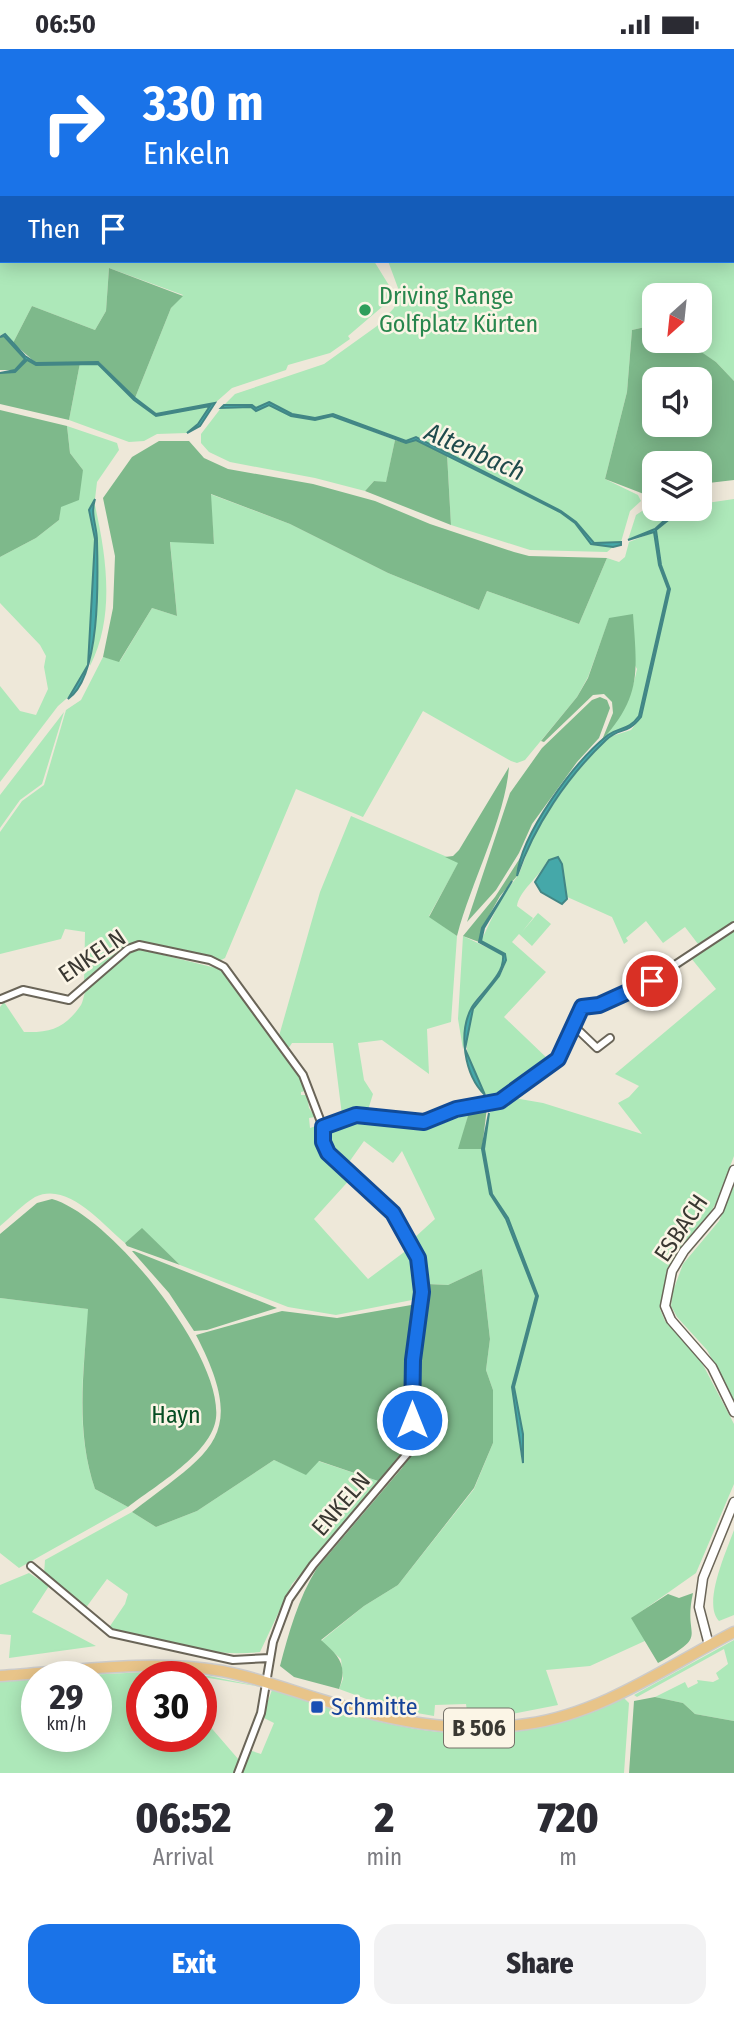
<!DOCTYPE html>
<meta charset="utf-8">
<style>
:root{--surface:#fff;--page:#f2f2f3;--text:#2b2b33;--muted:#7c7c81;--accent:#1a73e8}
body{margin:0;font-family:"Fira Sans Condensed",sans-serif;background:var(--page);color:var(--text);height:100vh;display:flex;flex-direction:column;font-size:26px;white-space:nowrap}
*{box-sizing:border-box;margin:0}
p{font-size:23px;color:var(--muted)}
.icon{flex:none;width:38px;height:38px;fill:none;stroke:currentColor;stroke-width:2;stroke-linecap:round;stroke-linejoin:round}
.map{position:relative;height:1724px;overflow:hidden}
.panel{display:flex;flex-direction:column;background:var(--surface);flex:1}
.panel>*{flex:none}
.guide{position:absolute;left:0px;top:0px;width:735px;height:214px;box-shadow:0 4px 18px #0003;background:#1a73e8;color:#fff;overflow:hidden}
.needle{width:46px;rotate:207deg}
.controls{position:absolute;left:642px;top:234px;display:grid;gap:14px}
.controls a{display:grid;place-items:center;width:70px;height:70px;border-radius:14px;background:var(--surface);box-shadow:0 4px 18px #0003;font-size:35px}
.speed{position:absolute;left:21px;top:1612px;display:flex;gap:14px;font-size:35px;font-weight:700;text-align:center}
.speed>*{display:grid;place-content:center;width:91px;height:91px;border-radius:50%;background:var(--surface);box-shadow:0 4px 18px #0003;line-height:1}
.speed small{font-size:18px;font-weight:400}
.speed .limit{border:10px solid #d22;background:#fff;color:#111}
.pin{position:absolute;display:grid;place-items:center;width:60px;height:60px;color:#fff;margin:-30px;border:4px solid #fff;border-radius:50%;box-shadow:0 2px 7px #0007}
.me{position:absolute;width:77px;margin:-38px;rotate:0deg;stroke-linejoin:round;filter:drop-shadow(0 0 5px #0008)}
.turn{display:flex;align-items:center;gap:24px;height:147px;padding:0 28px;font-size:32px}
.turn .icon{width:91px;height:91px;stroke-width:2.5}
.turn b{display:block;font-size:49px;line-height:60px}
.then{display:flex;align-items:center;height:66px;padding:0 28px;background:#0003;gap:14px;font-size:26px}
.eta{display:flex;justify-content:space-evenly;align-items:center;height:119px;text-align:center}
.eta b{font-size:42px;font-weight:800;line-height:49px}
.primary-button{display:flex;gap:14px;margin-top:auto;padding:14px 28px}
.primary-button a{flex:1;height:80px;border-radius:21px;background:var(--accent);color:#fff;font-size:28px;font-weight:800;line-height:80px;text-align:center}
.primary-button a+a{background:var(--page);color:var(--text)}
.status{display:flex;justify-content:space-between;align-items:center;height:49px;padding:0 35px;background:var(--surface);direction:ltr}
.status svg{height:19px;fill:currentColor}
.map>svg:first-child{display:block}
.green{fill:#ade8b9}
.forest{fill:#7eb98b;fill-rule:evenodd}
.water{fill:#45a8a9;stroke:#428685;stroke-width:2}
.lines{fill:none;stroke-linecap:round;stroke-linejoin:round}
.minor-casing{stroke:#6a6558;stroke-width:10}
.tertiary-casing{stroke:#6a6558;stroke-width:11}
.primary-casing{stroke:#cccbca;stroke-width:13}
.minor{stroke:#fff;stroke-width:6}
.tertiary{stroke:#fff;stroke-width:8}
.primary{stroke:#e8c489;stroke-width:10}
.route-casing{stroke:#114b97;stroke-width:18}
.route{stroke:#1a73e8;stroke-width:12}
.leisure-dot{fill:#2e9e5b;stroke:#fbf5e6;stroke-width:2.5}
.transit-dot{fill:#1a4fb4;stroke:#fbf5e6;stroke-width:2.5}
.labels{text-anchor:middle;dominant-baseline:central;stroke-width:5;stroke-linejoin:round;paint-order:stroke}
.shield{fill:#fbf5e6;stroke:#747168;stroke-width:2}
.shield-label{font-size:23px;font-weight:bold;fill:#3a3832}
.leisure-label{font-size:24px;fill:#27864d;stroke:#fbf5e6;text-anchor:start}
.street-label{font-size:24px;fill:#3a3832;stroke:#fbf5e6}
.park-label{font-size:24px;fill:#074e23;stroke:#fbf5e6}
.transit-label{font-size:24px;fill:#164399;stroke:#fbf5e6;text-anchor:start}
.water-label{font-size:26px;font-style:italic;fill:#1f4b4c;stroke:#fbf5e6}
</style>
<div class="status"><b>06:50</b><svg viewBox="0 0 49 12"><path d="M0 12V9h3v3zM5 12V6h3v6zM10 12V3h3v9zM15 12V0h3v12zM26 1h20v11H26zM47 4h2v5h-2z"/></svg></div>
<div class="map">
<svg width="734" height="1724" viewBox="0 0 734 1724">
<rect width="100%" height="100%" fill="#eee8d9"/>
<!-- green -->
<path class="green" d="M0 0H324L2 2V77Z
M519 0H734V157L733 2Z
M0 83 2 212H374L390 238 388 257 382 258 348 287 350 290 330 304 288 316 286 321 232 339 215 354 157 365 135 349 171 259 183 246 109 219 106 262 95 281 32 257 13 294 5 285 0 286Z
M734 166V332L716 313 693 298 694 292H700V247H654V276L632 281 627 343 605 430 638 446 641 452 630 462 621 493 594 494 576 473 561 462 416 388 406 392 333 365 315 369 292 365 269 354 256 359 252 356H224L235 345 324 315 377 277 394 259 398 239 388 212H733Z
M80 314 98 315 106 321 134 351 156 367 211 357 198 375 187 384 157 385 144 392 129 393 69 371Z
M269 356 291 367 315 371 332 367 395 391 386 434 374 432 365 442 315 429 230 413 209 403 201 394V385L221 359 251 358 256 362Z
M67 377 117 394 119 401 97 433 95 450 89 461 95 490 88 616 73 644 58 657 0 733V637L20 662 36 666 48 640 44 618 46 607 40 596 0 554V508L36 489 59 471 60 458 83 421 70 404Z
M447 405 560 463 575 474 591 495 613 498 607 503 530 501 451 476Z
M210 445 290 475 388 524 479 561 487 542 579 575 607 509 619 513 625 508 629 493 654 483 659 516 668 540 639 667 631 678 608 687 580 715C609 682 628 664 637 620L609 570 588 628 577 648 525 711 517 714 511 712 423 662 363 768 296 740 225 909 219 912 138 893 126 897 84 936 85 883 65 880 61 890 0 905V783L22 752 44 736 66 661 81 651 103 608 120 612 152 559 177 567 170 492 214 494Z
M734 450V872L698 895 685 878 663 894 646 872 626 889 628 892 624 895 612 868 565 847 562 815 546 814C539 828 519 842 517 857L533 869 522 883 538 864 551 875 532 897 519 885 512 893 546 923 504 968 549 1011 502 1047 492 1050C482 1044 479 1034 474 1024 465 1005 463 981 473 960 481 942 510 927 505 905L481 892 502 848 519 825 537 778 581 716 609 688 631 681 641 668 670 540 661 516 656 481 682 460H700V455Z
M94 452C106 505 116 566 90 617L97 490 91 461Z
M654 454V460H677L654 480 628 491 636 466Z
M64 663 42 735 20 751 0 779V746Z
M351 767 459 813 429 867 457 887 451 973 427 980 429 1025 382 991 358 994 364 1031 373 1045 368 1061 342 1066 333 994H292L288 1000 279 987 320 843Z
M734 882V1107L716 1154 706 1171 680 1199 667 1221 660 1260 665 1272 701 1312 734 1375V1435L696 1524 632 1569 647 1591 590 1617 546 1621 558 1656 507 1666 468 1669 466 1655 435 1656 434 1667 394 1660 339 1640 343 1630 341 1610 321 1592 364 1557 398 1536 474 1440 493 1394V1341L486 1321 490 1290 482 1220 448 1236 427 1235 413 1190 435 1170 402 1102 393 1114 364 1092 347 1116C335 1106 321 1098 327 1080L353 1069 424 1076 470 1060 459 1100H482L490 1145 506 1170 536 1247 512 1338 522 1413 523 1385 514 1338 538 1247 508 1169 492 1145 484 1100 489 1064 514 1049 543 1054 642 1085 618 1054 629 1048 639 1037 615 1025 716 940 691 909Z
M463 887 503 906C505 929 477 942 470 962 467 974 466 988 463 1000L458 970Z
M139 900 220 920 300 1027 306 1042 301 1043V1046H307L309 1059 315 1068 309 1069 310 1079 319 1076C320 1106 330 1109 353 1127L314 1170 368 1230 411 1198C418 1216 421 1231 417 1250L336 1266 288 1258 180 1216 142 1180 125 1194C102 1175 68 1132 35 1148 23 1155 11 1168 0 1177V958L4 953 24 983C51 984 65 979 81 956 84 951 83 945 87 941 97 926 123 906 139 900Z
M734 1137V1352L707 1301 677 1268 671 1257 673 1242 683 1215 719 1172Z
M0 1249 89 1260C83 1320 75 1382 95 1440L128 1458 19 1519 0 1504Z
M274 1411 306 1425 318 1412 381 1433 292 1535 260 1603C209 1609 157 1592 108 1580L125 1555 128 1545 107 1530 85 1560 44 1525 45 1511 132 1463 156 1478 197 1462Z
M734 1481V1566L719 1572C702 1555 727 1501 734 1481Z
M29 1524 49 1537 32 1563 96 1597 9 1609 11 1586 0 1585V1536Z
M734 1591V1672L695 1665 683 1654 655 1648 685 1633 688 1639 698 1634 697 1631 713 1633 719 1630 716 1624 728 1615 724 1600 637 1648 634 1646Z
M147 1623 209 1627 262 1638 203 1628H142V1687H201V1667L239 1711 236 1724H0V1632L37 1630V1687H96V1628L66 1627Z
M272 1641C404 1684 490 1709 624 1649L629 1654 624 1724H242L249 1701 261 1705 274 1674 262 1668Z"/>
<!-- forest -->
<path class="forest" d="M109 219 183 247 171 259 135 349 99 313 36 314 13 294 32 257 95 281 106 262Z
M654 276V292H694V298L716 313 734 332V431L700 435V415H654V445L649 447 605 430 627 343 632 281ZM654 331H700V376H654Z
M4 287 25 310 15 321H0V288Z
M27 311 36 316 80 314 69 371 0 355V324L15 322Z
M0 361 67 377 70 404 83 421 79 451 61 458 59 471 36 489 0 508Z
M416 390 447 405 451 476 365 442 374 432 386 433 395 391 406 394Z
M159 392H189L204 409 228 420 313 435 375 452 430 475 514 503 529 507 607 509 579 575 487 542 479 561 388 524 290 475 211 445 214 495 170 493 177 567 152 559 119 613 103 608 113 559 115 507 103 449 132 408Z
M633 565C637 622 642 647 602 691L613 664 612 653 604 645 593 646 544 693 541 692 577 648 588 629 609 569Z
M600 648 607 651 610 659 599 689 577 713 532 775 519 804 496 841 467 873 510 744 542 699 592 651Z
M509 718C505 770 471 833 457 887L429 868 458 814 445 808 453 807 459 801Z
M522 806 517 827 500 847 482 879 479 893 463 887 495 848Z
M487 1058 482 1100H458L470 1060Z
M52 1150C110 1166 223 1306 216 1369 212 1404 155 1437 128 1458L95 1440C75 1381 84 1321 88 1260L0 1249V1185L37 1154Z
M142 1179 180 1216 127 1197 125 1194Z
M132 1202H134L277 1259 207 1281 194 1282 169 1244Z
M482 1220 490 1290 486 1321 493 1341V1394L474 1439 398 1536 364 1557 321 1591C339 1607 348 1616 339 1640L294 1628 280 1617C289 1583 298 1550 317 1519L402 1419C423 1385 416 1350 417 1312 418 1286 425 1261 427 1235L448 1236Z
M417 1255 408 1312 409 1384 402 1405 381 1433 319 1412 306 1426 274 1411 197 1462 156 1478 132 1463C210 1402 250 1390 196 1286L282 1262 337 1269Z
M693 1544C682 1592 712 1583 658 1614L631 1569 668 1545 679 1549Z
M655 1648 683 1654 695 1665 734 1672V1724H629L634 1652Z"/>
<!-- water -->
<path class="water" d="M5 285 25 307 36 314 98 313 135 349 156 365 215 354 200 377 187 384 198 375 210 357 156 367 134 351 98 315 36 316 27 311 15 323 0 324 15 321 25 310 4 287 0 288Z
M269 353 292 365 315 369 333 365 406 392 416 388 561 462 576 473 594 494 621 493V496L613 498 591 495 575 474 560 463 416 391 406 394 332 367 315 371 291 367 269 356 256 362 251 358 221 359 224 356H252L256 359Z
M95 450C90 466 97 476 97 492 98 530 101 627 68 650L88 616 95 490 89 461Z
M677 460H682L656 481 661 516 670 540 641 668C626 687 621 677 606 691 567 728 534 777 517 827 521 785 574 713 608 686 621 677 628 682 639 667L668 540 659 516 654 483 628 491 655 480Z
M558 808 562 815 567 850 562 855 541 843 535 833 549 811Z
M512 832 484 879 481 892 505 905 506 911 499 927 473 960 465 1000 485 1046C464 1026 458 983 472 958 482 942 505 926 503 906L479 893 482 879Z
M489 1064 484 1100 492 1145 508 1169 538 1247 514 1338 523 1385V1414L512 1338 536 1247 506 1170 490 1145 482 1100Z"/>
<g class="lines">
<defs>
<path id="minor" d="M419 2 420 0
M1 950 23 941 69 951 128 900 139 896 210 911 224 918 303 1026 321 1073 323 1093 328 1104 393 1164 416 1201 422 1226V1243L413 1312V1385L407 1405 313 1516 289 1550 273 1593 261 1664 238 1724
M572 975 597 999 610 989
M323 1078 356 1066 424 1073 461 1059 500 1052 558 1010 582 958 599 955 640 939 734 877
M31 1517 111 1584 233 1611 270 1609"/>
<path id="tertiary" d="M734 1121 719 1161 684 1202 672 1222 665 1257 671 1271 712 1318 734 1363
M709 1596 699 1558 703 1529 734 1453"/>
<path id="primary" d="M0 1627C73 1622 149 1610 222 1622 255 1628 287 1640 319 1650 387 1671 455 1686 527 1675 601 1665 668 1617 734 1583"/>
</defs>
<!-- minor casing -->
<use href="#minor" class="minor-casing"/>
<!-- tertiary casing -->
<use href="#tertiary" class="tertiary-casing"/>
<!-- primary casing -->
<use href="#primary" class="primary-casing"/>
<!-- minor -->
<use href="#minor" class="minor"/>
<!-- tertiary -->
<use href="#tertiary" class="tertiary"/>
<!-- primary -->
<use href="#primary" class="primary"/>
</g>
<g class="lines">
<defs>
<path id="route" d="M412 1371 413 1311 422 1243 418 1209 393 1164 328 1104 323 1093V1078L356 1066 424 1073 456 1060 500 1052 558 1010 582 958 599 956 652 932"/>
</defs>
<!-- route casing -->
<use href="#route" class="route-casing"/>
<!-- route -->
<use href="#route" class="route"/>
</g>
<!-- markers -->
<circle class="leisure-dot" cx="365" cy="261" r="7"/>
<rect class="transit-dot" x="310" y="1651" width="14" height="14" rx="3.5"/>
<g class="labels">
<!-- shield labels -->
<rect class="shield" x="444" y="1659.5" width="70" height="39" rx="5"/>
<g class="shield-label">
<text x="479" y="1679">B 506</text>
</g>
<!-- leisure labels -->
<g class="leisure-label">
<text x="379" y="247">Driving Range<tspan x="379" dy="28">Golfplatz Kürten</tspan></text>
</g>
<!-- street labels -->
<g class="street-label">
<text transform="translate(92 907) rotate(-34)">ENKELN</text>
<text transform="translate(681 1179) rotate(-56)">ESBACH</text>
<text transform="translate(341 1455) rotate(-49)">ENKELN</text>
</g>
<!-- park labels -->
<g class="park-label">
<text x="176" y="1366">Hayn</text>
</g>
<!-- transit labels -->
<g class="transit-label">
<text x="331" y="1658">Schmitte</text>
</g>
<!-- water labels -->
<g class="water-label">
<text transform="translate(475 403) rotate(24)">Altenbach</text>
</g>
</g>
</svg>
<div class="controls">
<a><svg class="needle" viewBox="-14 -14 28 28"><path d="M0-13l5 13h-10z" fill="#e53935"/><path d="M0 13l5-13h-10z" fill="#7c7c81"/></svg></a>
<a><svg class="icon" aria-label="sound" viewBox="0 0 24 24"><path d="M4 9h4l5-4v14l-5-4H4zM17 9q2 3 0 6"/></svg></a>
<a><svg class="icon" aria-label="layers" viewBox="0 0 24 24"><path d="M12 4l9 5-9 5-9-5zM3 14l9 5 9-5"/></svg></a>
</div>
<div class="speed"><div>29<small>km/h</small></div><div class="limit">30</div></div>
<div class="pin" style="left:652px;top:932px;background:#d93025"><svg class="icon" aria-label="arrive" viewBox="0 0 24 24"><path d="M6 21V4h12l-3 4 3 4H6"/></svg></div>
<svg class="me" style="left:412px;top:1371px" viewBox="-20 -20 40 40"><circle r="17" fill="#1a73e8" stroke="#fff" stroke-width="3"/><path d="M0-11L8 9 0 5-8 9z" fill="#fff"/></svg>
<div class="guide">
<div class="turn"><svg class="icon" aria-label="right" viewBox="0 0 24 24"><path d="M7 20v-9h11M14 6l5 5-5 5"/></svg><div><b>330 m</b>Enkeln</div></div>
<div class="then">Then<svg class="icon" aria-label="arrive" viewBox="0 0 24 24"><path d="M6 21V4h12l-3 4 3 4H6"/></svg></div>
</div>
</div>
<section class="panel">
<div class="eta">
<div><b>06:52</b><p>Arrival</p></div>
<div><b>2</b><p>min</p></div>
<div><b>720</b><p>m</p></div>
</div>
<div class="primary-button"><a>Exit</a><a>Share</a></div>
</section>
